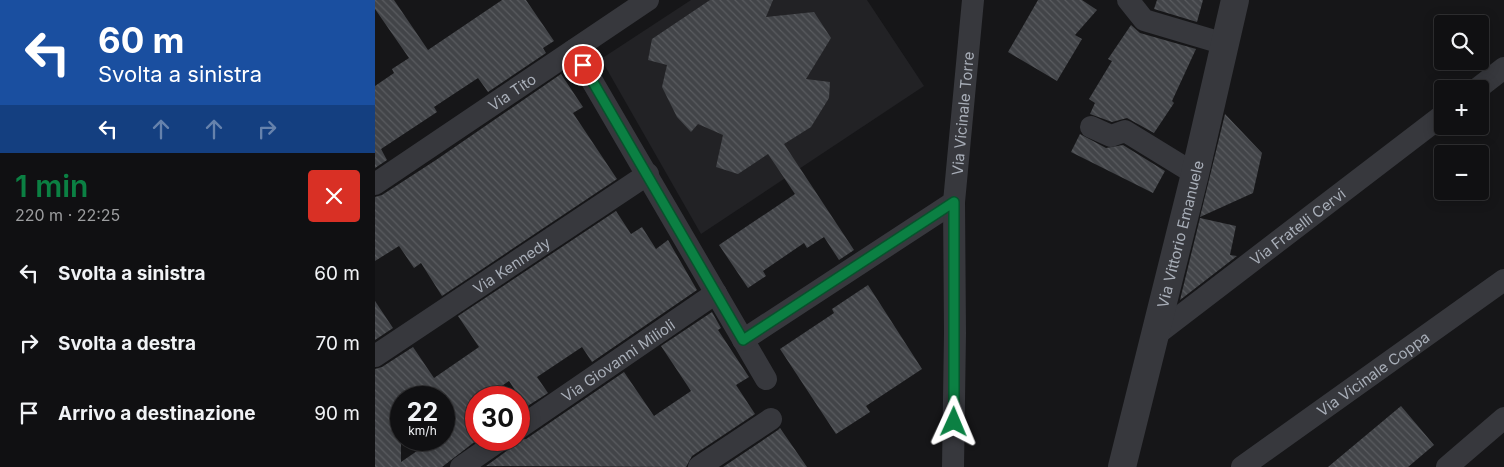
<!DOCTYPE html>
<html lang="it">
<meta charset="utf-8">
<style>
:root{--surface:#101012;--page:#19191b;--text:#f1f3f6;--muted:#9c9d9f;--line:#303032;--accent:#0b8043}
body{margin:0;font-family:Inter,sans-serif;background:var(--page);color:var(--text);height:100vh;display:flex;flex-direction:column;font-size:19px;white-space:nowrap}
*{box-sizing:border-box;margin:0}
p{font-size:16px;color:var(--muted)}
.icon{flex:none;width:28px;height:28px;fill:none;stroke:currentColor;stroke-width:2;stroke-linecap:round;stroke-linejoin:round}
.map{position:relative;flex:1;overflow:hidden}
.side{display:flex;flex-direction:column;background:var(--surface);width:375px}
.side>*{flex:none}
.banner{background:#1a4fa0;color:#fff;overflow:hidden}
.controls{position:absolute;left:1059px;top:15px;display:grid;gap:10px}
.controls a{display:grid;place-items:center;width:55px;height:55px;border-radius:5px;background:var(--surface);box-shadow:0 2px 12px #0003,0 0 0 1px var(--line);font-size:25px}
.speed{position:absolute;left:15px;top:386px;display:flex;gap:10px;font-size:25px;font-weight:700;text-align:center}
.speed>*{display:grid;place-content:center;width:65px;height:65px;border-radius:50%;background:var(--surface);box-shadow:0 2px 12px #0003,0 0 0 1px var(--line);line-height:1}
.speed small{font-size:12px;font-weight:400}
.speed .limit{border:8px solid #d22;background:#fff;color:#111}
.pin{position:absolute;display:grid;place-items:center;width:42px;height:42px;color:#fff;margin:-21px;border:2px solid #fff;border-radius:50%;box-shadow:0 1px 5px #0007}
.me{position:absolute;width:55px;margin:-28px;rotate:1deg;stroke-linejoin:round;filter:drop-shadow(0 0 4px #0008)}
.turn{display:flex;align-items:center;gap:18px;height:105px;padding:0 15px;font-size:22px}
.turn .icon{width:65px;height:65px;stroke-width:2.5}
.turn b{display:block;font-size:35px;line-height:42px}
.lanes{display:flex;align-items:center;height:48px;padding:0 15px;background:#0003;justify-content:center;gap:25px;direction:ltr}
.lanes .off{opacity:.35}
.round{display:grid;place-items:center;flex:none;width:52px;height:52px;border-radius:5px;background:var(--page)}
.overview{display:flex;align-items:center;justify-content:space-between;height:85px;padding:0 15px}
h1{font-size:30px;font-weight:600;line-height:38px;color:var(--accent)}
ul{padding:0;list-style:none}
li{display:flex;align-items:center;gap:15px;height:70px;padding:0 15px}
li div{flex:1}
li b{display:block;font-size:19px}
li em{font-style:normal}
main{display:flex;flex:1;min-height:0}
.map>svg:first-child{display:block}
.built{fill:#222225}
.building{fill:url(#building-back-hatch);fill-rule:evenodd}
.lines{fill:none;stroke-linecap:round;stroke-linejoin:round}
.minor{stroke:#37383d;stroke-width:22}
.tertiary{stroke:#37383d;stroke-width:28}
.route-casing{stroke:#07532c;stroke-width:12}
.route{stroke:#0b8043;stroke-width:9}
.labels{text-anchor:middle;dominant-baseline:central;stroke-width:4;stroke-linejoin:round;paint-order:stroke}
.street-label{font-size:15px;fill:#a8aeb8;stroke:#111113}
</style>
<main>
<section class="side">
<div class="banner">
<div class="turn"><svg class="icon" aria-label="left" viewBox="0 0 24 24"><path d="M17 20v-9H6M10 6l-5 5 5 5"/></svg><div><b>60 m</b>Svolta a sinistra</div></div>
<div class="lanes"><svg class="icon" aria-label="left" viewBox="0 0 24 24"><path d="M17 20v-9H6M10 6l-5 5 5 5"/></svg><svg class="icon off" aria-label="ahead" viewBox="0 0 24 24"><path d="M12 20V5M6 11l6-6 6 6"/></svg><svg class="icon off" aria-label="ahead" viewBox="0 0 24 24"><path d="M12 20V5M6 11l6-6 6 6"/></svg><svg class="icon off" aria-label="right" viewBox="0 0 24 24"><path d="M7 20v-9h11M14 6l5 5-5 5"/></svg></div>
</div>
<div class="overview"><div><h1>1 min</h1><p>220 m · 22:25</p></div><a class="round" style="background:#d93025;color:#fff"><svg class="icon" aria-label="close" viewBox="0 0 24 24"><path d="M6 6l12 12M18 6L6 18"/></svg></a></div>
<ul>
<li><svg class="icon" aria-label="left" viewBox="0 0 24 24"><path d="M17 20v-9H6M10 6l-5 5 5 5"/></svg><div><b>Svolta a sinistra</b></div><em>60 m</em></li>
<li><svg class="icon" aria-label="right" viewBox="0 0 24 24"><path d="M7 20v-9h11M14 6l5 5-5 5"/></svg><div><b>Svolta a destra</b></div><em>70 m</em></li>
<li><svg class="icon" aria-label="arrive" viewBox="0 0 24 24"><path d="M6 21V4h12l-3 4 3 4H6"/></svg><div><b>Arrivo a destinazione</b></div><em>90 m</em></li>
</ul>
</section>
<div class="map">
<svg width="1129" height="467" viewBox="0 0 1129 467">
<defs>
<pattern id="building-back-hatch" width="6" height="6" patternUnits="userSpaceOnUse" patternTransform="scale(1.25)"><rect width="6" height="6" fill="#424448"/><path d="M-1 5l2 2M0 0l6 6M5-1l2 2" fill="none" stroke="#5a5c60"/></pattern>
</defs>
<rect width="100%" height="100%" fill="#161618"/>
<!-- built -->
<path class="built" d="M316 0H492L549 86 326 234 226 59Z"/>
<!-- building -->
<path class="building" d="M0 0H19L53 50 127 0H151L179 41 168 48 171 53 113 92 103 78 59 107 62 112 6 149 12 160 0 168V86L19 73 17 69 34 58 0 9Z
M335 0H398L391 17 439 12 456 38 431 79 455 82 454 98 436 127 409 144 479 250 464 260 449 237 432 248 429 243 388 271 391 276 373 288 344 245 420 194 393 154 363 174 341 167 348 135 323 124 316 132 302 117 287 87 292 65 273 60 277 39Z
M663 0H707L722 10 700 35 707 39 682 81 633 52Z
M782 0H828L822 22 779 9Z
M756 25 765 33 821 49 797 101 799 103 779 133 752 118 737 122 715 114 720 103 714 99 737 61 733 59Z
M186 74 208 107 198 113 242 179 67 296 46 263 39 268 24 246 0 261V197L7 195 61 160Z
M850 114 887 153 878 193 825 217Z
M705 134 731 148 748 145 790 171 778 193 696 152Z
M241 211 256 234 267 227 281 249 293 240 322 290 217 362 207 347 162 377 173 393 151 407 134 381 109 398H101L102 440 67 467H0V369L7 367 38 347 59 378 104 347 83 316ZM26 398H69V440H58L26 462Z
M825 218 861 226 855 255 862 256 805 300Z
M493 285 547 369 491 406 495 412 461 434 405 349 459 313 457 309Z
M0 301 18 328 0 340Z
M337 312 346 328 343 330 374 377 361 385 380 414 317 456 311 467 111 466 133 450 138 440 151 439 249 372 279 416 316 391 286 346Z
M1026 406 1059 445 1033 467H953Z
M405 428 432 467H348L403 430Z"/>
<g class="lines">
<!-- minor -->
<g class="minor">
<path d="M753 0 769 20 850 44"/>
<path d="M199 50 391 379"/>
<path d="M1102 89 1129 68"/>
<path d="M716 127 736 136 750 131 820 174"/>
<path id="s1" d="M0 184 273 0"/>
<path id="s2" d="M778 337 1068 115"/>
<path d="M368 340 579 202"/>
<path id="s3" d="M0 356 273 174"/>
<path id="s4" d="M144 428 341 293"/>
<path d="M86 467 125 440"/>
<path d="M324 467 396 419"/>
<path id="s5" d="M578 467 580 333 579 202 598 0"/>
<path id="s6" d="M867 467 1129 280"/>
<path d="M1072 467 1129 418"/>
</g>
<!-- tertiary -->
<path class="tertiary" id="s7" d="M747 467 820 174 860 0"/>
</g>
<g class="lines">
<defs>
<path id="route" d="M208 65 368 340 579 202V422"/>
</defs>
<!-- route casing -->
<use href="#route" class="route-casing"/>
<!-- route -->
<use href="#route" class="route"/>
</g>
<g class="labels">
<!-- street labels -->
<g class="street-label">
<text stroke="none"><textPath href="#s1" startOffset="165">Via Tito</textPath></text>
<text stroke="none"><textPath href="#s5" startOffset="354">Via Vicinale Torre</textPath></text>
<text stroke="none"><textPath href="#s2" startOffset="182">Via Fratelli Cervi</textPath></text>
<text stroke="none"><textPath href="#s7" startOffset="240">Via Vittorio Emanuele</textPath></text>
<text stroke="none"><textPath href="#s3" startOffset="164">Via Kennedy</textPath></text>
<text stroke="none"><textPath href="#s4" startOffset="120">Via Giovanni Milioli</textPath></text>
<text stroke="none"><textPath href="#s6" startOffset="161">Via Vicinale Coppa</textPath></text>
</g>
</g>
</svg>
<div class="controls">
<a><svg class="icon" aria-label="search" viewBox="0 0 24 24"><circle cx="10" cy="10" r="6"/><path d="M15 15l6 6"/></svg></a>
<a>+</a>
<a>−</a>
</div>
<div class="speed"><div>22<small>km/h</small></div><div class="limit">30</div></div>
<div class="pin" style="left:208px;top:65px;background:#d93025"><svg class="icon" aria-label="arrive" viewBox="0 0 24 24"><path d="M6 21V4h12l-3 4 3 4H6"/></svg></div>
<svg class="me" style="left:579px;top:422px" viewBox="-20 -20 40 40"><path d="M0-17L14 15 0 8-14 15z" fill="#0b8043" stroke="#fff" stroke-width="4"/></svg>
</div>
</main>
